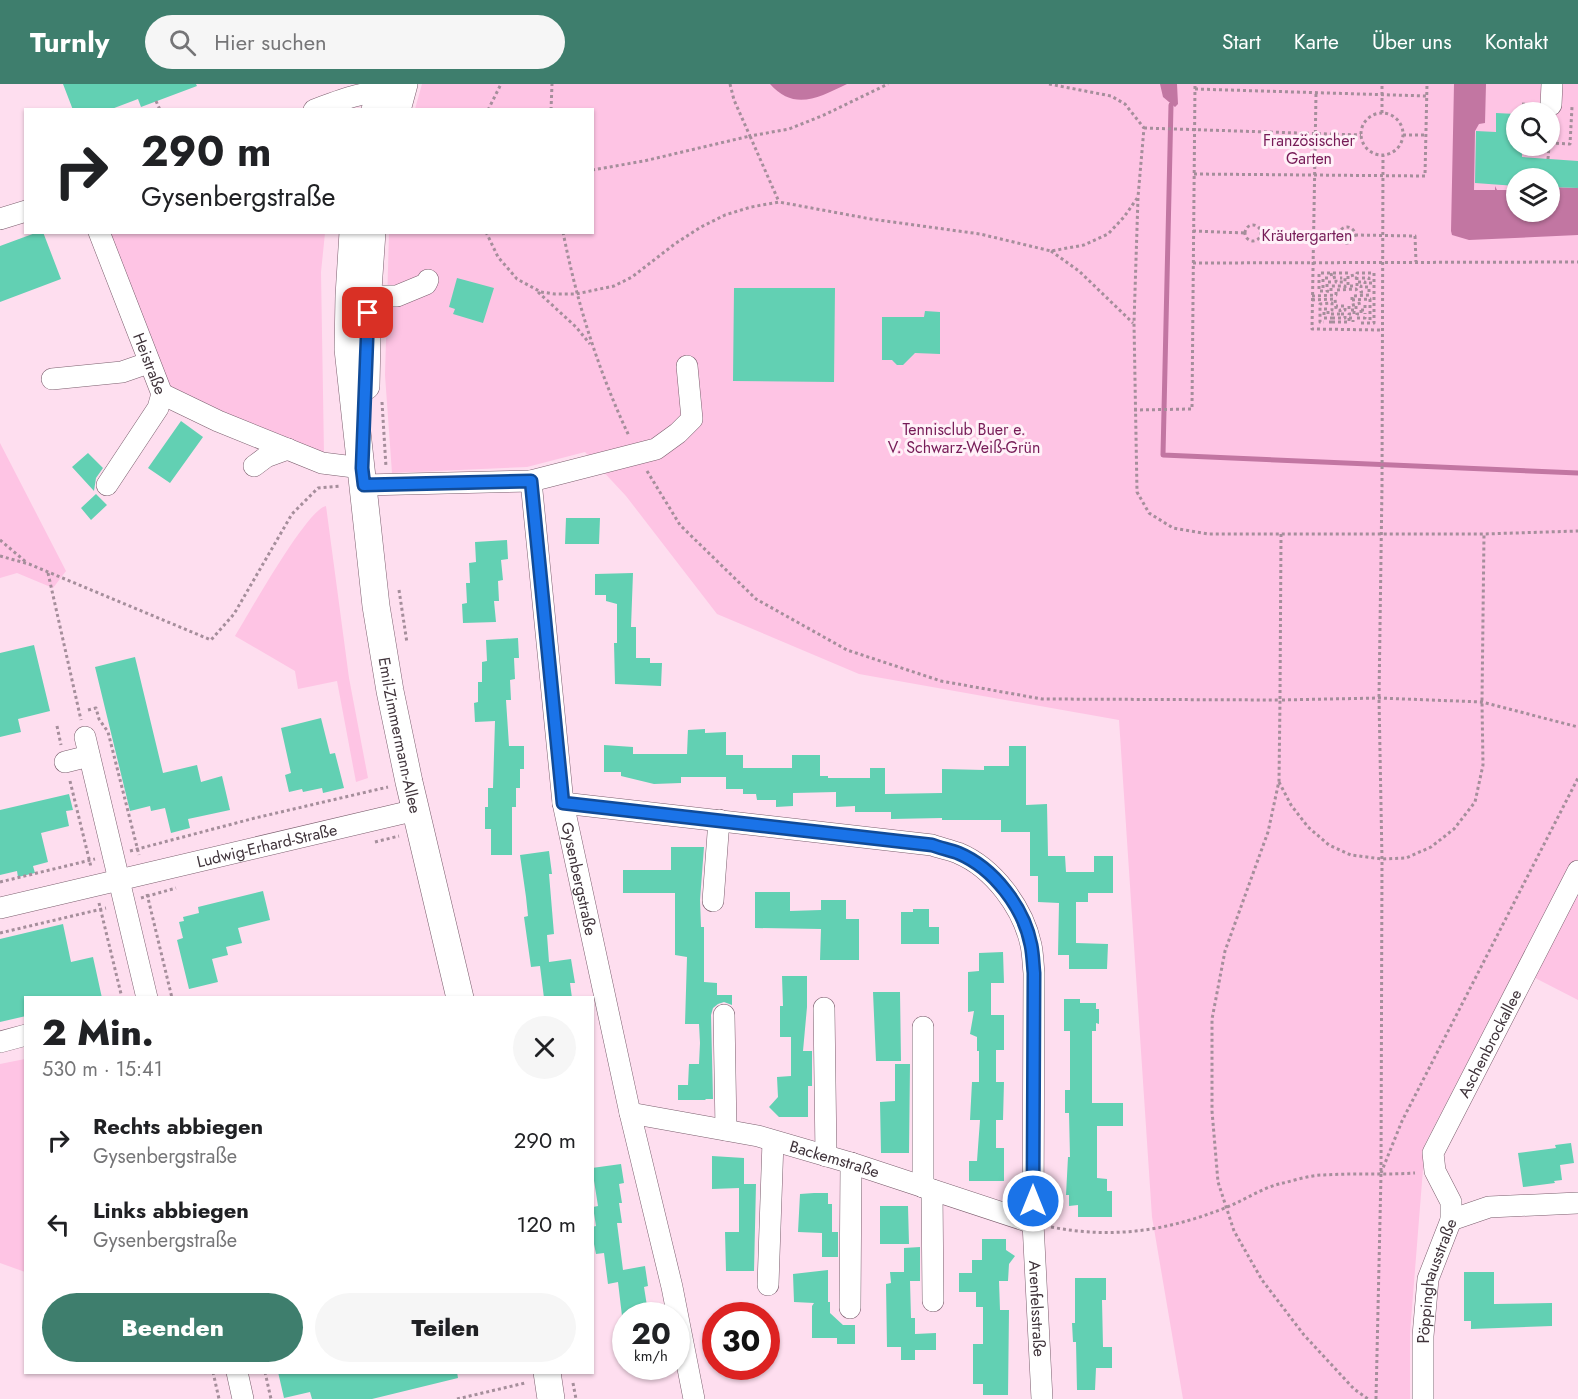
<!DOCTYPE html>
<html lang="de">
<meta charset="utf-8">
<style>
:root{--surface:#fff;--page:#f6f6f6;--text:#202124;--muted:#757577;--accent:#3e7e6d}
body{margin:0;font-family:Jost,sans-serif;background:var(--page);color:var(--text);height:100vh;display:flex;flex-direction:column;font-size:22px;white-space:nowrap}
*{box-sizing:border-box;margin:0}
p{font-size:20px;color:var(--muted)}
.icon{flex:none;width:33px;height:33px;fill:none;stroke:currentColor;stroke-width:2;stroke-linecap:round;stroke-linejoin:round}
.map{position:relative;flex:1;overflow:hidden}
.drawer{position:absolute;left:24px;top:912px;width:570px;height:378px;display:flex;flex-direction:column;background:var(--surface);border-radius:0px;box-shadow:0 2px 4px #0004}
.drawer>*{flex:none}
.hud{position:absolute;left:24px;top:24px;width:570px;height:126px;border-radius:0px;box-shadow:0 2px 4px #0004;background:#fff;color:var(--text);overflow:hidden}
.controls{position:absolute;left:1506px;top:18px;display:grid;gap:12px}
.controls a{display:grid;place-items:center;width:54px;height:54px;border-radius:50%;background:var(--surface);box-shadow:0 2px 4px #0004;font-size:30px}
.speed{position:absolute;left:612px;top:1218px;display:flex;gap:12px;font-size:30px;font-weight:700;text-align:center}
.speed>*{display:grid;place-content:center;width:78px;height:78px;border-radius:50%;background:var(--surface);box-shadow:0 2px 4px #0004;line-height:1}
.speed small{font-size:15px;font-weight:400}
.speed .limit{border:9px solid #d22;background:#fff;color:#111}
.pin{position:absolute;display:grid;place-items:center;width:51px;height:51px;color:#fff;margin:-26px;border-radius:12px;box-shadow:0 3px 9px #0006}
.me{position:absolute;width:66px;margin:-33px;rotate:0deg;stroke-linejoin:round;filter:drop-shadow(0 0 4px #0008)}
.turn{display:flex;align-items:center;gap:21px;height:126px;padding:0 18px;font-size:27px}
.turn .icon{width:78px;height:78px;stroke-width:2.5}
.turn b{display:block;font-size:42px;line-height:51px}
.round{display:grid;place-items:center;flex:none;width:63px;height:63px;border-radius:32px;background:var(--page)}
.overview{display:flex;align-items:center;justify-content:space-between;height:102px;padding:0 18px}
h1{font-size:36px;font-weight:800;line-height:45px}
.cta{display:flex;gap:12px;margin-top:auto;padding:12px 18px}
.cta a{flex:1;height:69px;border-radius:36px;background:var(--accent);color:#fff;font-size:24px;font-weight:800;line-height:69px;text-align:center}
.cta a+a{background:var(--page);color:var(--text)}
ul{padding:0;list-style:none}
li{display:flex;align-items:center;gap:18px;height:84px;padding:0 18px}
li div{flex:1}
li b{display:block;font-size:22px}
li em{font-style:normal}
header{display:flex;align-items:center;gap:36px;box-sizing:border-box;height:84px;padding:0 30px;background:var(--accent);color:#fff}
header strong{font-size:28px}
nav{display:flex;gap:33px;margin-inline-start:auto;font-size:21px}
.search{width:420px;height:54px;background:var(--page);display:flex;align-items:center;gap:15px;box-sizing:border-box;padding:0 21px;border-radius:33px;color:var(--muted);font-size:22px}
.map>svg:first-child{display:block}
.green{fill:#fec4e4;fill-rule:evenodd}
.water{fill:#c276a2}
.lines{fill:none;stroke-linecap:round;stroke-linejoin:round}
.stream{stroke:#c276a2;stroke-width:5}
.building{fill:#62d0b3}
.minor-casing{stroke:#7b5f6e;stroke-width:22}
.major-casing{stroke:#7b5f6e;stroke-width:28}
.path{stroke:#a58e9b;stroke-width:3;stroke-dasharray:3 3;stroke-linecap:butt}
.minor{stroke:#fff;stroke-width:21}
.major{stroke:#fff;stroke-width:27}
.route-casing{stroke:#114b97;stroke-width:15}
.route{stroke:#1a73e8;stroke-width:10}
.labels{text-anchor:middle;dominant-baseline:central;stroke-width:6;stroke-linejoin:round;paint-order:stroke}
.park-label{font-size:16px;fill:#761b57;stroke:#fff1f8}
.street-label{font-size:16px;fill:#3f333a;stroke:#fff1f8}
</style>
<header>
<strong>Turnly</strong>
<div class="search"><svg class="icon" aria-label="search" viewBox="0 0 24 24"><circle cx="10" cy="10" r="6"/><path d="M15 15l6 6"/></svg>Hier suchen</div>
<nav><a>Start</a><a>Karte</a><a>Über uns</a><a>Kontakt</a></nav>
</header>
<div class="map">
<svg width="1578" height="1315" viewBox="0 0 1578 1315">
<rect width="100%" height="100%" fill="#fedeef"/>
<!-- green -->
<path class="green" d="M422 0H1578V916L1516 884 1425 1060 1410 1249V1315H1183L1152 1133 1119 636 859 590 717 530 626 412 585 368 527 383 392 389 385 291 389 149 592 148V26L415 25ZM1516 28H1550V62H1516ZM1516 94H1550V128H1516Z
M108 149H325L321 188 324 370 165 304Z
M0 359 66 487 53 504 17 489 0 494Z
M326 422 349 594 368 694 356 698 337 597 298 605 295 587 235 552C248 531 307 425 326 422Z
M25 975H26L25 1188 0 1179V980Z"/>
<!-- water -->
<path class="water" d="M770 0H847C818 14 794 27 770 0Z
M1160 0H1177L1178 20 1175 23 1163 13Z
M1454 0H1486L1485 39 1479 40 1475 47 1474 106H1495V102L1497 106H1516V128H1550V103L1578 104V151L1469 156 1452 151 1451 147Z"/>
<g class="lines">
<!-- stream -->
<path class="stream" d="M1171 21 1163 371 1578 389"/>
</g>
<!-- building -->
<path class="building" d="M63 0H196L197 2 141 23 138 15 109 26H73Z
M1496 29 1516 30V62H1522V73L1578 77V104L1550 103V94H1516V102L1475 99 1476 47 1496 48Z
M38 148H43L61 195 0 218V162Z
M457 194 494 204 483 239 453 230 455 225 449 223Z
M734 204H835L834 298 733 297Z
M925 227 940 228V270L915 269 903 281H897L892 276H882V233H924Z
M181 337 203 353 170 399 148 384Z
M88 369 103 384 96 394 94 407 72 383Z
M96 410 107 421 91 436 81 424Z
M566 434H600L599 460H565Z
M507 456 508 475 501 476 503 496 498 497 499 517H494L496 538 463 539 462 520 467 519 466 499H470L469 479 476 478 475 458Z
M633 489 631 543H636V574H650V579H662L661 602 615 600 614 559H617V520L606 517V511H595V490Z
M518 554 519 574H514L515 595 510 596 511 616H506L509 662H524V685H520V704H516V723H512V771H491V745H485V723H488V704H493L495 637 475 638 474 619 478 618V598H482V578L487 577 486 556Z
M34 561 50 627 18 635 21 648 0 653V569Z
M135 573 163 689 197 681 201 698 222 692 230 726 188 735 190 744 171 749 165 724 151 727 150 722 130 727 95 583Z
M321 634 330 670 335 669 344 704 323 709 322 704 303 708 302 705 289 708 285 691 291 689 281 644Z
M705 645V649L726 648V671H743V684H792V671H820V692H828V694H870V684H885V710L942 709V685L984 686V682H1009V662H1026V721L1047 720 1048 772H1065L1066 788H1094V772H1113V809H1088V818H1076V859L1108 860 1107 885H1069V871H1058L1059 819 1038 818V792H1030V748H1001V736H942V734L891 735V728H855V722L836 723V708L793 709V722L776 723V716H757L756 710H743V705H726V693H681V699L654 700 621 692V688H604V661L633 663V670H687L688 646Z
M69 710 73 726 66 727 69 742 41 749 48 778 33 782 35 789 18 793 17 787 0 791V726Z
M671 763H704L700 816 701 843H704V898L717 899V911H732V921L724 918 718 920 713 924 711 931 713 1015H705L706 1016H678V1001H688L689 980H699L700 959 699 940H685L687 873 675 871V809H623V786H671Z
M549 767 552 790H549L554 850 547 851 549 878 571 875 575 899H570L572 914H544L540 882 531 883 524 833 528 832 526 813 520 771Z
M263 807 270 836 238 844 242 859 226 863 228 871 212 875 218 898 189 905 177 856 183 854 179 838 184 837 183 833 199 829 198 823Z
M755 808H790V827L821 826V816H846V835H859V876H820L821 845 755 844Z
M913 825H929V843H939V860H901V828H913Z
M63 840 71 878 93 873 102 914H26V932L0 938V855Z
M1003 868 1004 899H991V931H1004V966H996V998H1004L1003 1036H996V1064H1004V1097H969V1077H977L980 1036H970L972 998H979V967H977V953L970 950 974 927 968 928V888L979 887V869Z
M782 892H807V923L803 967H812V1002H808V1033H779L769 1023 778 1013 777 993 791 992V953H780V922H783Z
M873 908H900L901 977H876Z
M1064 915H1080V919H1096V925H1099V940L1096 939V947H1092V1019H1123V1042H1097V1094L1107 1095V1107H1112V1133H1078V1121L1069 1122V1111H1066L1068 1073H1070L1069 1029H1065V1006H1070V947H1064Z
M895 980H910L909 1069H881L880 1018 895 1017Z
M1571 1059 1574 1079 1560 1081 1562 1096 1554 1097 1555 1099 1523 1103 1518 1069 1556 1064 1555 1061Z
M712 1072 744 1074V1100H756L754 1187H726L725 1148H739V1104L712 1105Z
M621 1080 624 1099 619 1100 622 1119H619L622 1139H617L623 1186 645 1182 648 1202 644 1203 647 1222H643L644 1232H622L618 1198 608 1200 604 1169 596 1170 592 1150V1143L596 1142 593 1123 598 1122 592 1084Z
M814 1109H828V1120H832V1148H838V1173H822V1149L798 1148 800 1110Z
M880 1122H908L909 1160H880Z
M982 1155H1006V1166L1015 1172 1009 1180 1008 1197H999L1000 1226H1009L1008 1311H983V1300H973V1260H983V1223H976V1208H959V1189H972V1176H982Z
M920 1163V1197H910L911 1234H915V1250L936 1249V1266H915V1276H901V1263H887L886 1200 891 1199 890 1188H904V1164Z
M828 1186V1218H830V1229L843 1241H855V1260H837V1254H812V1222L814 1219 794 1218 793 1190Z
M1464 1188H1494V1220L1552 1219V1242L1471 1245V1237H1464Z
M1075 1194H1106V1216H1102L1103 1263H1112V1284H1096L1095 1306H1077L1076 1258H1073L1072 1239H1075Z
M278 1288H457L458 1294 372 1315H312L310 1308 284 1314Z"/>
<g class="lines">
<defs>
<g id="minor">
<path d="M1551 21 1552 0"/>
<path d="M314 26C340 16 366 6 395 7"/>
<path d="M0 135 26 127"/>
<path id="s1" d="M99 148 162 310 158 324 107 401"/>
<path d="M352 212H397L426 200 428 196"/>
<path d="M52 295 122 288 148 279"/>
<path d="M162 310 218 337 322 379 362 384"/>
<path d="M254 382 266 373 288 365"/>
<path d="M531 397 656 365 678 349 692 335 687 282"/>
<path id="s2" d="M364 401 531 397 563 719 630 1029 672 1203 694 1315"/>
<path d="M85 653 147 914"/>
<path d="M65 678 89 672"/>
<path id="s3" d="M563 719 932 761C940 764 950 766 958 769 994 784 1023 824 1031 861 1033 871 1033 880 1034 889L1033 1139 1042 1315"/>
<path d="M713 817 719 736"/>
<path id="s4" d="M0 824 416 726"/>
<path d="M824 924 826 1072"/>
<path d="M724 931 726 1046"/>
<path d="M0 958 26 951"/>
<path id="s5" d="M630 1029 758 1052 851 1079 1033 1139"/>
<path d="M923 1103V943"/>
<path d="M932 1106 933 1217"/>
<path d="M1451 1136 1489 1123 1578 1119"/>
<path d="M768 1201 773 1057"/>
<path d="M850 1224 851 1079"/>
<path d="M237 1288 243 1315"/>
<path id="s6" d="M1423 1315V1252L1428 1195 1451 1136V1118L1435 1087 1433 1069 1578 787"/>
</g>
<g id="major">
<path d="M375 26 384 0"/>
<path d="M397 26 404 0"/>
<path id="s7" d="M353 148 349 212 348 265 376 522 390 607 409 698 460 914"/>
<path d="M366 302 368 206 372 148"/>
<path d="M547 1288 551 1315"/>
</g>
</defs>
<!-- minor casing -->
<use href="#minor" class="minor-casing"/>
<!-- major casing -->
<use href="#major" class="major-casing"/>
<!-- path -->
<path class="path" d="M730 0 734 16 750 52 789 45 824 31 888 0
M1049 0 1111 12 1125 20 1144 44 1138 113 1134 239 1137 408 1149 429 1173 444 1208 450H1484L1578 447
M1195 5 1427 12
M1316 10 1312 245 1382 246
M156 17 160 26
M1522 20 1531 21
M488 26 501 0
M551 26 552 0
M1528 28V20
M1382 29V0
M1361 50a21 21 0 1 1 42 0a21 21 0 1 1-42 0Z
M1144 44 1361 51
M1403 51H1425
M1550 59 1570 60 1572 23
M1548 75 1549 62
M592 86 644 77 750 52 779 118
M1194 90 1425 92 1427 0
M1245 149a8 8 0 1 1 16 0a8 8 0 1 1-16 0Z
M1339 151a8 8 0 1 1 16 0a8 8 0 1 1-16 0Z
M1193 147 1245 149
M486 148 498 173 517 195 541 208 555 210H576L614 202 632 193 676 159 701 143 725 131 751 123 779 118 871 135 980 150 1051 167 1084 161 1108 150 1124 133 1138 113
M563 148C577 219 598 286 629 352
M1262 149 1339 150
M1355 151 1415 152 1416 178
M1051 167 1079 187 1133 239
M1193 179 1578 178
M1331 189 1332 194 1336 193V198H1345V194H1340
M1352 190 1353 194H1357
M1328 194H1323V207H1319V189H1348V202H1353
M1362 194H1369V199H1374
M1331 198H1327V207L1331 208V202H1345V206
M538 208 576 243 590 260
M1312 212 1336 211V206L1356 205 1357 207
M1312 216 1335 215 1336 225 1332 226V219L1320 220V238H1324
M1352 216V212L1369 211V203H1365V198H1357
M1352 216 1370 215V239
M1356 222V226H1349V222L1361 219V221
M1361 226V230H1357V234H1365V229
M1361 226H1365V219
M1332 234H1345V230H1340V226H1345V222H1336
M1349 234H1353V238
M1329 238H1332V234H1324V225H1328V230H1340
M1332 238H1349V230H1354V226
M1361 239H1374V189H1357V202H1361V208H1366
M382 318 386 383
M1134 326 1192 325 1195 0
M647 387 680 441 756 515 847 566 941 597 1042 615 1280 616 1279 697 1268 748 1225 867 1212 935V1027L1218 1098 1234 1147 1262 1196 1304 1251 1354 1305 1368 1315
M1281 450 1280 616 1379 614 1482 618 1578 643
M0 456 26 478
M0 472 29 480 211 556 234 530 292 430 318 404 341 402
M48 489 81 636
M399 506 407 559
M88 626 96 624 99 635 108 648 139 771
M57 642 61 661
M70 697 91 783
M1279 698 1291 721 1308 743 1329 761 1351 771 1382 775 1406 774 1431 763 1454 745 1475 718 1483 681 1482 618 1484 450
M375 758 399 752
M130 767 255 734 388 703
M0 798 95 775
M147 810 172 914
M141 814 176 804
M99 819 122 914
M0 849 106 824
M1381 1089 1402 1037 1578 694
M1051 1143C1113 1155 1166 1147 1225 1124 1243 1117 1260 1105 1279 1100 1293 1097 1309 1091 1324 1091 1354 1089 1385 1091 1415 1089
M213 1288 219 1315
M265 1288 271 1315
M573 1299 576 1315
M457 1315 525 1299
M1376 1315 1381 1091 1382 775 1379 614 1382 402 1383 71"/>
<!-- minor -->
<use href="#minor" class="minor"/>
<!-- major -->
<use href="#major" class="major"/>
</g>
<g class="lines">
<defs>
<path id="route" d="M368 229 362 384 364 401 531 397 563 719 932 761C940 764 950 766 958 769 994 784 1024 824 1031 861 1033 871 1033 880 1034 889L1033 1117"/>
</defs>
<!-- route casing -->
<use href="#route" class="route-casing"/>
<!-- route -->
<use href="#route" class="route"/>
</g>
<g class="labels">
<!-- park labels -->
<g class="park-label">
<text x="1309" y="56">Französischer<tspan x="1309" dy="18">Garten</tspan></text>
<text x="1307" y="151">Kräutergarten</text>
<text x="964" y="345">Tennisclub Buer e.<tspan x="964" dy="18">V. Schwarz-Weiß-Grün</tspan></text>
</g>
<!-- street labels -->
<g class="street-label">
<text stroke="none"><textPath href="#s1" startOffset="141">Heistraße</textPath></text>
<text stroke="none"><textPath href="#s7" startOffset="507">Emil-Zimmermann-Allee</textPath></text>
<text stroke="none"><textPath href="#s4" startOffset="274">Ludwig-Erhard-Straße</textPath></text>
<text stroke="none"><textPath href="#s2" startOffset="568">Gysenbergstraße</textPath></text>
<text stroke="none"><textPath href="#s6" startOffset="378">Aschenbrockallee</textPath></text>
<text stroke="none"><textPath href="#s5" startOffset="210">Backemstraße</textPath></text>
<text stroke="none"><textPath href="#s6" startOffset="120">Pöppinghausstraße</textPath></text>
<text stroke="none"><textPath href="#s3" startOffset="884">Arenfelsstraße</textPath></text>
</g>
</g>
</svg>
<div class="controls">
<a><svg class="icon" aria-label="search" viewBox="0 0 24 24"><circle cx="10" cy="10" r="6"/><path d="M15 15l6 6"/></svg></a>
<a><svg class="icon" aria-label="layers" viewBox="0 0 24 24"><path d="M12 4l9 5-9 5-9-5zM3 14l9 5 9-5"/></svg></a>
</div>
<div class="speed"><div>20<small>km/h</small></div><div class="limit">30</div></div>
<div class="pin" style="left:368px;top:229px;background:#d93025"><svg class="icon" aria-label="arrive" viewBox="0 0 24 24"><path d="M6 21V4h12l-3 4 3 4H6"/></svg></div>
<svg class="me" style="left:1033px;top:1117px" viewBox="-20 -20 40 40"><circle r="17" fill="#1a73e8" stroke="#fff" stroke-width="3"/><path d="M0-11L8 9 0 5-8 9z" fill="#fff"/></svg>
<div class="hud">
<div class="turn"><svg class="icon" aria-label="right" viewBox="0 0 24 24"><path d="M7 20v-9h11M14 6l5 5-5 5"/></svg><div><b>290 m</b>Gysenbergstraße</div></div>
</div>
<section class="drawer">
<div class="overview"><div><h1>2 Min.</h1><p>530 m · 15:41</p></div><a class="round"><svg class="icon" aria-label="close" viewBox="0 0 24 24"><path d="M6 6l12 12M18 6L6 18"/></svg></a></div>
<ul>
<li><svg class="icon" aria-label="right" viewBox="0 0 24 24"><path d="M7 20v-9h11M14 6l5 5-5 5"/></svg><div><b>Rechts abbiegen</b><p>Gysenbergstraße</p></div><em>290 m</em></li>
<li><svg class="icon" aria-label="left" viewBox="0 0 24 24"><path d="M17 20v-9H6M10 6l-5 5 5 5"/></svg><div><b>Links abbiegen</b><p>Gysenbergstraße</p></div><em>120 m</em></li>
</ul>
<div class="cta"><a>Beenden</a><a>Teilen</a></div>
</section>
</div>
